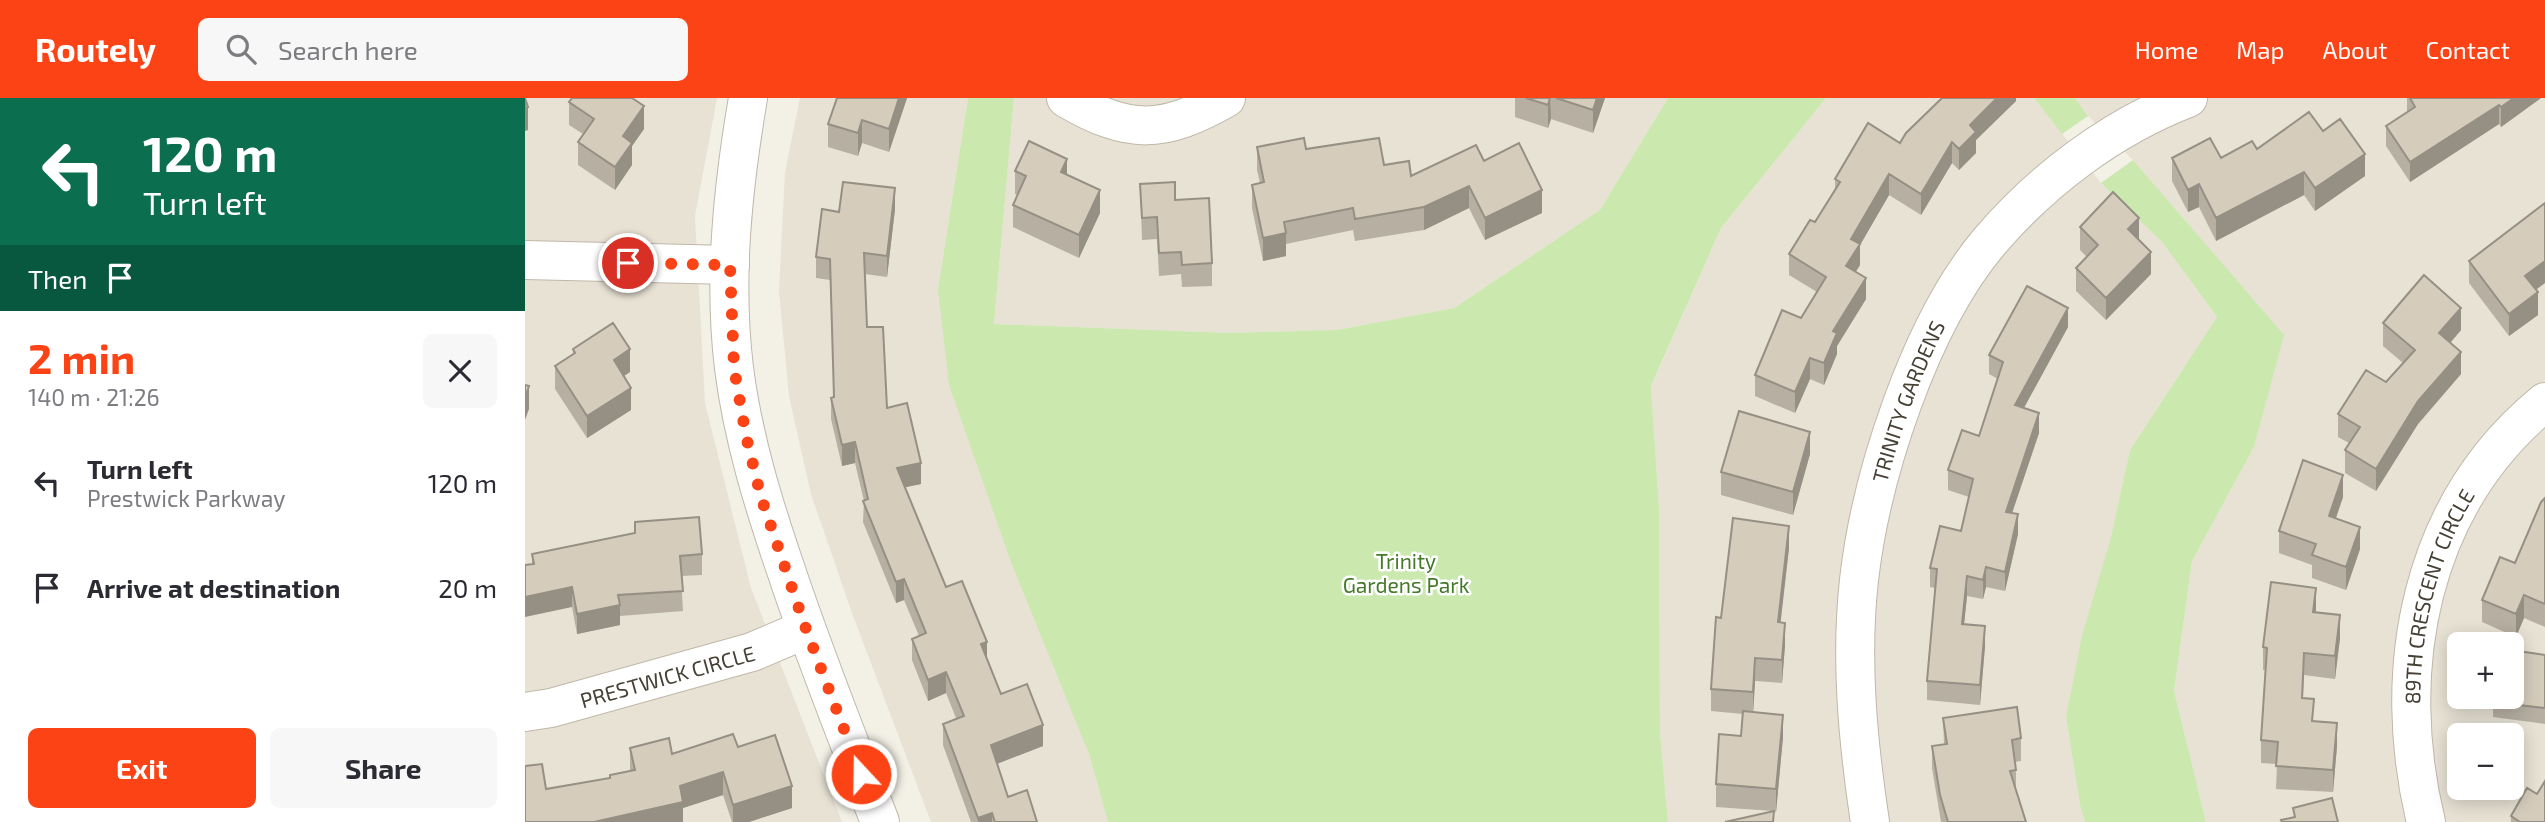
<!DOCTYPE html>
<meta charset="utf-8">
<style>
:root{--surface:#fff;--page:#f7f7f7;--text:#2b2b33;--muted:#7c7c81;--accent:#fc4315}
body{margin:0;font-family:"Exo 2",sans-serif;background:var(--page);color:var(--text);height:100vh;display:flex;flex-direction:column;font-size:26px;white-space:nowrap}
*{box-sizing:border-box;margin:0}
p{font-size:23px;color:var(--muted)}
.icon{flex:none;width:38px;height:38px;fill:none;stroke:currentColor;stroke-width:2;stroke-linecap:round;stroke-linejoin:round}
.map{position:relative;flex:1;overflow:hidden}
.drawer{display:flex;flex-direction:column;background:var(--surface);width:525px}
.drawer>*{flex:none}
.banner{background:#0b6e4f;color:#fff;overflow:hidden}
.controls{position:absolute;left:1922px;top:534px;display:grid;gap:14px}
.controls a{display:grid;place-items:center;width:77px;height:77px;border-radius:10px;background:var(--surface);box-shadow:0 4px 18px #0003;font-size:35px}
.pin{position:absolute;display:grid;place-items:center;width:60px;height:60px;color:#fff;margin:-30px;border:4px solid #fff;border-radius:50%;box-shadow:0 2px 7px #0007}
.me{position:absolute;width:77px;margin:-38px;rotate:339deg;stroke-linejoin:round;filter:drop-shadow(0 0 5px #0008)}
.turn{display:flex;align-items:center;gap:24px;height:147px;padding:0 28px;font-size:32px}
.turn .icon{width:91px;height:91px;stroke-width:2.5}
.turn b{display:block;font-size:49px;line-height:60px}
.then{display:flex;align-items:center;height:66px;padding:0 28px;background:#0003;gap:14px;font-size:26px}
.round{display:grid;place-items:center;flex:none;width:74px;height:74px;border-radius:10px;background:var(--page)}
.head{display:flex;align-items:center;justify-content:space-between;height:119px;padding:0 28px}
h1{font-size:42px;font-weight:700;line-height:52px;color:var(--accent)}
.button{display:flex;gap:14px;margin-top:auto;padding:14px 28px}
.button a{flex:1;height:80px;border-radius:10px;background:var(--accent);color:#fff;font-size:28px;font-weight:700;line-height:80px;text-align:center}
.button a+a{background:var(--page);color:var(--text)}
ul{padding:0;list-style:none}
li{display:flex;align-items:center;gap:21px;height:105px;padding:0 28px}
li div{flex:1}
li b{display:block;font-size:26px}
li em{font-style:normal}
header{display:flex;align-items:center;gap:42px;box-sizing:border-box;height:98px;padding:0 35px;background:var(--accent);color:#fff}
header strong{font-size:33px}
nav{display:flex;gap:38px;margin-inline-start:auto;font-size:24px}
.search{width:490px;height:63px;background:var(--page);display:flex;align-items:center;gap:18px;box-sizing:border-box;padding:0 24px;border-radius:10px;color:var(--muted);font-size:26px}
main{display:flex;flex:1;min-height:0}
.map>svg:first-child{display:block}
.residential{fill:#e7e2d4;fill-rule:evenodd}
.green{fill:#cbe8af}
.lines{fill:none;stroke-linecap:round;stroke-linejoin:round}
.minor-casing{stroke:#bfb8a9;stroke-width:40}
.minor{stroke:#fff;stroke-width:38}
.wall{fill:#b7afa2}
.shaded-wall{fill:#958f84}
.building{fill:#d5ccbc;stroke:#958f84;stroke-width:2}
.route{stroke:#fc4315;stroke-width:12;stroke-dasharray:0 21.6}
.labels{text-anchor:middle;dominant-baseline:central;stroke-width:5;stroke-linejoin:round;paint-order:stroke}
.street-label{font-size:21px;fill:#464035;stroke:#fff}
.park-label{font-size:21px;fill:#437928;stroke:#fff}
</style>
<header>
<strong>Routely</strong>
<div class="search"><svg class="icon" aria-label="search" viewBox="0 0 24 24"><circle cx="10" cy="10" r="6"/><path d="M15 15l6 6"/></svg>Search here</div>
<nav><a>Home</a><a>Map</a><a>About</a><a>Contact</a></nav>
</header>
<main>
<section class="drawer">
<div class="banner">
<div class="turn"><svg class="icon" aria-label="left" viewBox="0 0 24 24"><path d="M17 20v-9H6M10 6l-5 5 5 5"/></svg><div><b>120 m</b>Turn left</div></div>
<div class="then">Then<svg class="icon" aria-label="arrive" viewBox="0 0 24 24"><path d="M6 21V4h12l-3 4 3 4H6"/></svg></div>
</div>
<div class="head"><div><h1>2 min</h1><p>140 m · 21:26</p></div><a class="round"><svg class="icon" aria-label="close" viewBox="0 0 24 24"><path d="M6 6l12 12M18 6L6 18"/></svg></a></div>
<ul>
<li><svg class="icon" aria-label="left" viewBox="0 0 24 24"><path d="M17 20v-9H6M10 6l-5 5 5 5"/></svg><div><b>Turn left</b><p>Prestwick Parkway</p></div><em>120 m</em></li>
<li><svg class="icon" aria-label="arrive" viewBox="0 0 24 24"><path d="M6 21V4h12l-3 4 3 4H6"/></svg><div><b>Arrive at destination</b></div><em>20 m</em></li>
</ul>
<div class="button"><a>Exit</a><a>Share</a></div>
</section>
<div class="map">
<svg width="2020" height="724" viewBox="0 0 2020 724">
<rect width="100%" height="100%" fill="#f3f0e6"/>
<!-- residential -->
<path class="residential" d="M0 0H192L170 118 180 305 226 490 317 724H0Z
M275 0H443L413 191 564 656 583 724H406L327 515 286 396 264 298 254 193 260 74Z
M489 0H1143L1075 112 929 210 812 232 704 235 469 226Z
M1301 0H1509L1576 85 1637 144 1692 219 1605 352 1585 443 1541 619 1555 707 1560 724H1143L1135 634 1134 411 1126 289 1196 130Z
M1550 0H2020V724H1681L1649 593 1667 463 1729 349 1758 237 1608 62 1563 18ZM1934 546H1986V598H1934ZM1934 637H1986V690H1934Z"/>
<!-- green -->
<path class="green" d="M443 0H489L469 226 704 235 812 232 929 210 1075 112 1143 0H1301L1196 130 1126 288 1134 411 1135 634 1143 724H583L564 656 486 464 424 287 413 191Z
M1509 0H1550L1563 18 1537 36Z
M1608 62 1759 237 1729 349 1667 463 1649 593 1681 724H1560L1555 707 1541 619 1557 538 1585 443 1605 352 1692 219 1637 144 1576 85Z"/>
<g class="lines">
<defs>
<g id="minor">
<path d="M223 0C208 88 198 180 209 270 218 341 239 408 262 475 290 559 323 641 355 724"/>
<path d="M541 0C604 37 638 36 701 0"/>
<path d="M0 162 205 167"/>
<path id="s1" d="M0 614 26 610 227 554 281 531"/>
<path id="s2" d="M1345 724C1333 644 1325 563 1334 482 1346 377 1395 226 1464 144 1517 82 1587 29 1663 0"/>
<path id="s3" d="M1901 724C1864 572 1894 407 2020 304"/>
</g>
</defs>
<!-- minor casing -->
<use href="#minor" class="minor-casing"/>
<!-- minor -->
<use href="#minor" class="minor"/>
</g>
<!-- wall -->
<path class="wall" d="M382 0 364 54 337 45 333 58 303 49V26Z
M990 0H1080L1068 35 1026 21 1023 30 990 19Z
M1491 0V3L1451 42V55L1434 72 1427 65 1396 117 1364 97 1335 147V167L1331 173 1341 201 1312 248V256L1299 287 1285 281 1270 315 1230 298V277L1276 220 1292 194 1264 177V156L1290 124 1310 93V81L1375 45Z
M1882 0H2016L1976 29 1974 26 1885 84 1861 48V28L1882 14Z
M44 4 119 31 107 48V67L90 92 53 67V44L58 36 44 27Z
M1798 33 1840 78 1790 113 1779 97 1691 143 1674 109 1663 114 1647 83V60H1696L1732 51Z
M732 49 781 51 859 67 886 78 959 63 1017 115 960 142 944 110 899 132 830 143 828 132 761 146V158L738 163 727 110V87L735 85 732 72Z
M490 73 542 77 575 115 554 160 488 129V107L493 97 490 96Z
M615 86 650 102 687 165V188L657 189 656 176 634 178 632 141 617 142Z
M370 111 362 179 340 176 342 229 362 310 396 386 380 389 421 489 462 559 476 596 518 648 472 666 483 699 512 724H446L418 647V626L431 620 421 595 403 603 387 562V541L394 538 379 502 371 505 338 424 339 403 330 365 317 368 306 321V300L309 299 305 182 291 180V159L314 114Z
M1555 129 1614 142 1626 176 1581 222 1551 193V170L1562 159 1555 152Z
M1944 163 2011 192 2013 217 1984 238 1944 185Z
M1858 225 1936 232 1925 245 1936 276 1893 326 1851 393 1820 375V352L1824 345 1813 339V316L1861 284 1878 265 1858 248Z
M1543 229 1499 310 1514 335 1487 415 1493 436 1480 493 1461 489 1458 501 1442 498 1439 526 1460 548 1455 607 1402 602V583L1410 490 1405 489V470L1436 433 1444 399 1423 392V372L1454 338 1473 281 1464 276V257Z
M48 251 105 274 99 278 106 312 62 340 30 291V268L48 257Z
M1285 356 1268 417 1196 397V374Z
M1818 399 1811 420 1835 451 1821 492 1787 480V467L1754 455V433Z
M2020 400V529L1999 520 1991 539 1957 524V502L1990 465Z
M110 424 177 456V477L156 478 158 513 95 518V527L52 536 47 509 7 466V456L110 435Z
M1264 450 1255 525 1260 547 1257 585 1230 583 1228 614 1258 639 1251 714 1249 713V724L1248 713 1191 709V686L1216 638 1218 616 1186 613V591L1196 520Z
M1791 514 1815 540 1810 581 1779 577 1778 600 1789 624 1812 648 1808 694 1751 691 1752 666 1736 665V642L1740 572H1738V549Z
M2020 557V626L1968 619V598Z
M1418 620 1496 640V663L1490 664 1491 672V692L1501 724H1416L1407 670V648L1419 646Z
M213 649 267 710 224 724H207L198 697 158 710V724L21 691 85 681V677L105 673V650L147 656Z
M2012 696 2020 724H1986V718Z"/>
<!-- shaded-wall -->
<path class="shaded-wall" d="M374 0H382L364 54V31Z
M1025 0 1026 21 1023 30V7Z
M1072 0H1080L1068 35V12Z
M1472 0H1491V3L1451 42V55L1434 72V51L1445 27Z
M1989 0H2016L1976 29V9Z
M1974 7V26L1885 84V64Z
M119 8V31L107 48V67L90 92V69L98 38Z
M3 9V32L0 33V10Z
M337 22V45L333 58V35Z
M1427 44V65L1396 117V96Z
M1840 56V78L1790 113V90Z
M542 61V84L536 74Z
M1779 74V97L1691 143V120Z
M1364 76V97L1335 147V167L1321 189V168L1326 141Z
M1674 86V109L1663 114V92Z
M944 88V110L899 132V109Z
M370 90V111L362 179V158Z
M575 92V115L554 160V137Z
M1017 92V115L960 142V120Z
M1614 120V142L1603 131Z
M761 135V158L738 163V140Z
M1626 154V176L1581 222V200Z
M2020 163V185L2000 200V178Z
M1341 180V201L1312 248V256L1299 287V265L1308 233Z
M2013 194V217L1984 238V216Z
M1543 210V229L1490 326V307Z
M1936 210V232L1914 258V235Z
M105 251V274L89 284V262Z
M1936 254V276L1893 326 1851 393V371L1893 303Z
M1285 260V281L1270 315V294Z
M4 288V311L0 322V300Z
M106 290V312L62 340V318Z
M1514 315V335L1481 433V414Z
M1285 334V356L1268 417V394Z
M330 344V365L317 368V347Z
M396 365V386L372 391V370Z
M1818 377V399L1804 440V418Z
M1493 416V436L1480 493V474Z
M1264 428V450L1253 547V524Z
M1835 429V451L1821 492V469Z
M1461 469V489L1458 501V482Z
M1442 478V498L1437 546V526Z
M379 481V502L371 505V484Z
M47 489V509L0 519V499Z
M1791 490V512L1788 536V514Z
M1999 497V520L1991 539V516Z
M95 507V527L52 536V516Z
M1815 517V540L1810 581V558Z
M1260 525V547L1257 585V562Z
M1460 528V548L1455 607V587Z
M462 544V565L456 546Z
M1230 560V583L1228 617V594Z
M421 574V595L403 603V582Z
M1258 617V639L1251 714V691Z
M1812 625V648L1808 694V672Z
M518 627V648L466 668V647Z
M198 674V697L158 710V724H69L155 688Z
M267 688V710L224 724H208V707Z
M467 715V724H453V720Z"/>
<!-- building -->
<path class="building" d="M0 0 3 9 0 10Z
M47 0H107L119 8 98 38 107 45 90 69 53 44 69 21 44 4Z
M312 0H374L364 31 337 22 333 35 303 26Z
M1001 0H1025L1023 7Z
M1031 0H1072L1068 12Z
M1417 0H1472L1445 27 1451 34 1434 51 1427 44 1396 96 1364 76 1326 141 1335 146 1321 168 1341 180 1308 233 1312 235 1299 265 1285 260 1270 294 1230 277 1257 212 1276 220 1301 179 1264 156 1285 122 1290 124 1315 84 1310 81 1343 25 1375 45 1381 35Z
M1885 0H1989L1976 9 1974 7 1885 64 1861 28 1890 9Z
M1784 14 1798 33 1815 21 1840 56 1790 90 1779 74 1691 120 1674 86 1663 92 1647 60 1685 40 1696 60 1727 43 1732 51Z
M779 40 781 51 854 40 859 67 884 63 886 78 951 47 959 63 994 45 1017 92 960 120 944 88 899 109 830 121 828 110 759 124 761 135 738 140 727 87 739 84 732 49Z
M504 43 542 61 536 74 575 92 554 137 488 107 501 78 490 73Z
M318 84 370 90 362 158 339 155 342 229H358L362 310 382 305 396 365 372 370 421 489 437 483 462 544 456 546 476 596 502 586 518 627 466 647 483 699 502 692 512 724H470L467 715 453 720 418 626 439 618 421 574 403 582 387 541 401 535 379 481 371 484 338 403 343 401 330 344 317 347 306 300 309 299 305 161 291 159 297 111 314 114Z
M650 84V102L684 100 687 165 657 167 656 154 634 155 632 119 617 120 615 86Z
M1588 94 1614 120 1603 131 1626 154 1581 200 1551 170 1573 147 1555 129Z
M2020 105V163L2000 178 2013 194 1984 216 1944 163Z
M1899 177 1936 210 1914 235 1936 254 1893 303 1851 371 1820 352 1835 329 1813 316 1841 272 1861 284 1890 252 1858 225Z
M1502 188 1543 210 1490 307 1514 315 1481 414 1493 416 1480 474 1461 469 1458 482 1442 478 1437 526 1460 528 1455 587 1402 583 1412 471 1405 470 1415 428 1436 433 1448 381 1423 372 1437 332 1454 338 1478 264 1464 257Z
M88 225 105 251 89 262 106 290 62 318 30 268 50 255 48 251Z
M0 287 4 288 0 300Z
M1214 313 1285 334 1268 394 1196 374Z
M1778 362 1818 377 1804 418 1835 429 1821 469 1787 457 1791 446 1754 433Z
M2020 400V506L1999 497 1991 516 1957 502 1975 459 1990 465 2016 404Z
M174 419 177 456 155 458 158 493 93 497 95 507 52 516 47 489 0 499V467L9 466 7 456 110 435V424Z
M1208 420 1264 428 1253 524 1260 525 1257 562 1230 560 1228 594 1186 591 1191 519 1196 520Z
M1746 484 1791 490 1788 514 1815 517 1810 558 1779 555 1777 600 1789 601 1787 623 1812 625 1808 672 1751 668 1753 644 1736 642 1742 550 1738 549Z
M1986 552 2020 557V610L1968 604V598H1986Z
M1492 609 1496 640 1487 642 1491 672 1485 673 1501 724H1423L1415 697 1407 648 1422 646 1418 620Z
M1218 613 1258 617 1251 691 1191 686 1194 636 1216 638Z
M208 636 213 649 250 637 267 688 208 707 198 674 155 688 158 704 69 724H0V668L17 666 21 691 85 680V677L110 672 105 650 144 640 147 656Z
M2020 683V724H1995L1986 718 2002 690 2012 696Z
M1807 700 1813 724H1757L1756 722 1770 719 1768 710Z
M1249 713 1248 724H1200Z"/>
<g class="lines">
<!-- route -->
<path class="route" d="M103 165 205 167 209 270 221 338 236 399 281 531 336 676"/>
</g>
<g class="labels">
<!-- street labels -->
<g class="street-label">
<text stroke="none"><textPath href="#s2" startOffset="429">TRINITY GARDENS</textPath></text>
<text stroke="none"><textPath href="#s3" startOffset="231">89TH CRESCENT CIRCLE</textPath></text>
<text stroke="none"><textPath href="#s1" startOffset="147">PRESTWICK CIRCLE</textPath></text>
</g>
<!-- park labels -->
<g class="park-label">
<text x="881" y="462">Trinity<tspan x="881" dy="24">Gardens Park</tspan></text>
</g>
</g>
</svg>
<div class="controls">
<a>+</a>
<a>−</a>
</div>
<div class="pin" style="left:103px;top:165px;background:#d93025"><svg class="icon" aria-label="arrive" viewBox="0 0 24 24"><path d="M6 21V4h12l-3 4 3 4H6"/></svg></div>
<svg class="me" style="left:336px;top:676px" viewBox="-20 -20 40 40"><circle r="17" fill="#fc4315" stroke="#fff" stroke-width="3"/><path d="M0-11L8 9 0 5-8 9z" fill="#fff"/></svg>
</div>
</main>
